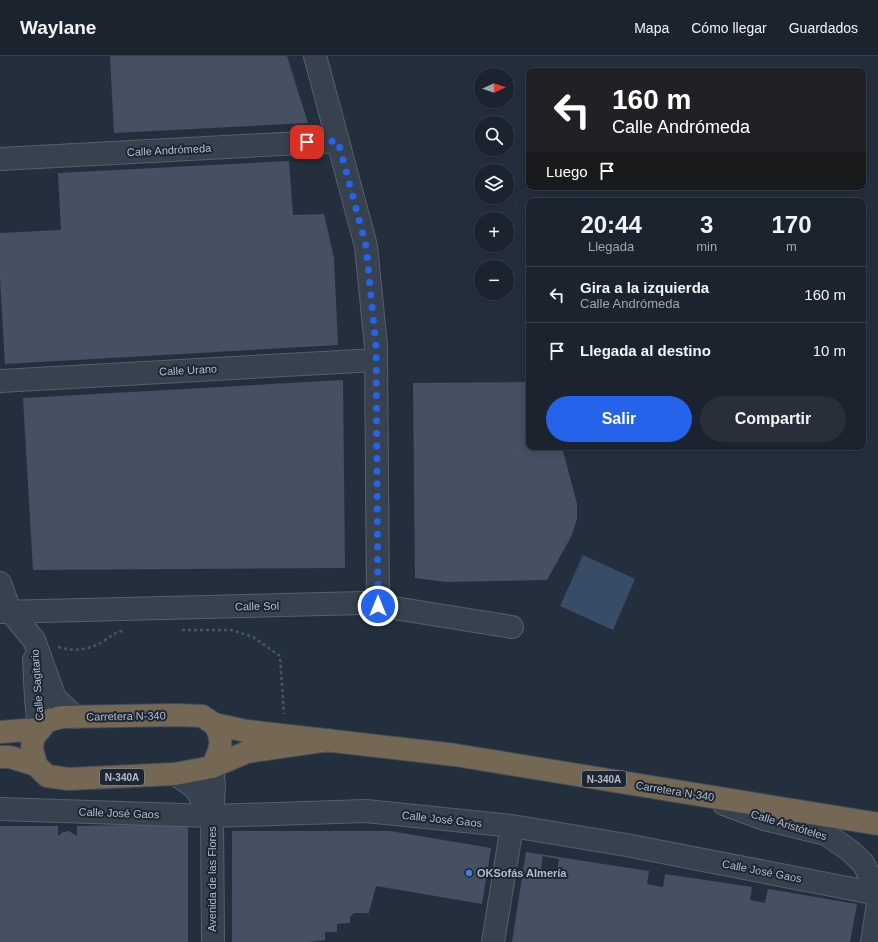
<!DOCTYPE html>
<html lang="es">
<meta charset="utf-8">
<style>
:root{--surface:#1b232e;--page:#282f3a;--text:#f1f3f6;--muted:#a0a4aa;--line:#39404a;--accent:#2563eb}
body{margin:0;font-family:Helvetica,sans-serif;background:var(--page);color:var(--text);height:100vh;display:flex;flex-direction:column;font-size:15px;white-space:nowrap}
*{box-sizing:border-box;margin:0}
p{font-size:13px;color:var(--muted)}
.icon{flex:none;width:22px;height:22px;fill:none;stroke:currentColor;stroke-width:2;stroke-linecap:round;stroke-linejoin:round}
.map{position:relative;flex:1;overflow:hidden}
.side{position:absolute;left:526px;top:142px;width:340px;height:252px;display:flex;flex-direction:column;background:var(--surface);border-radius:8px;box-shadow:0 2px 10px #0003,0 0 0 1px var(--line)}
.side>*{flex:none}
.banner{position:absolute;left:526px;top:12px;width:340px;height:122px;border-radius:8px;box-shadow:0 2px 10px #0003,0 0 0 1px var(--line);background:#202124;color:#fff;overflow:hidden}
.needle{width:26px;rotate:87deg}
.buttons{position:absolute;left:474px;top:12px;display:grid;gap:8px}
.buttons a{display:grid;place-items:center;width:40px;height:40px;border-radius:50%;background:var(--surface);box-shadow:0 2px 10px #0003,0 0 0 1px var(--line);font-size:20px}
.pin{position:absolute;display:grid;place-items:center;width:34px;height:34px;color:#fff;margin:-17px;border-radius:8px;box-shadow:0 2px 6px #0006}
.me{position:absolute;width:44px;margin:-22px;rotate:0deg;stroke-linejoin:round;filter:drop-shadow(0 0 3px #0008)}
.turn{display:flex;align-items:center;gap:14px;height:84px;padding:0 20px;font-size:18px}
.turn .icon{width:52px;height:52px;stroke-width:2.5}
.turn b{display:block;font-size:28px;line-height:34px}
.then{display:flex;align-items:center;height:38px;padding:0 20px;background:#0003;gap:8px;font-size:15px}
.eta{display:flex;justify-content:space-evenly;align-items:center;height:68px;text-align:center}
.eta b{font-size:24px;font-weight:700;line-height:28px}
.cta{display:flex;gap:8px;margin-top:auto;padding:8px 20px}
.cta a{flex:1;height:46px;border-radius:24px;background:var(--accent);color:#fff;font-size:16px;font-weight:700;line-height:46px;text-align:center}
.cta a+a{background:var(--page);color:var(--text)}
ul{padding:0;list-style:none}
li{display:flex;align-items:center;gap:12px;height:56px;padding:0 20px;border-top:1px solid var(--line)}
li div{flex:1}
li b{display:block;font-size:15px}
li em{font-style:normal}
header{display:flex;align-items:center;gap:24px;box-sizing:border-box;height:56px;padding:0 20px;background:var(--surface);border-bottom:1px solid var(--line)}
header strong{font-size:19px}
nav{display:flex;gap:22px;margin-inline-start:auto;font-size:14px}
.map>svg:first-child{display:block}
.water{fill:#394c67}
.building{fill:#455162;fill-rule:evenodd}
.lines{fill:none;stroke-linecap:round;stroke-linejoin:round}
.minor-casing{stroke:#565f6c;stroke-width:24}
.highway-casing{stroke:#434c59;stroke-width:24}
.path{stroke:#44595c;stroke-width:2.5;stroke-dasharray:3 3;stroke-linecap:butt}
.minor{stroke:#38414e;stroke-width:22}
.highway{stroke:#746855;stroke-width:22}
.route{stroke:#2563eb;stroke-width:7;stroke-dasharray:0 12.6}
.shop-dot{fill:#3f7fe0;stroke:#1d2633;stroke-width:1.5}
.labels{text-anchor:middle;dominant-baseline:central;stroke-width:4;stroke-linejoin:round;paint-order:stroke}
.shield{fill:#1d2633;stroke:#878f9c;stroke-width:1}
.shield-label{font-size:10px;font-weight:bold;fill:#b4bcc9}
.street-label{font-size:11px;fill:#b4bcc9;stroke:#1d2633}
.poi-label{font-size:11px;font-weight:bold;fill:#b4bcc9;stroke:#1d2633;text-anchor:start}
</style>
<header>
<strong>Waylane</strong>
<nav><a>Mapa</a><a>Cómo llegar</a><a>Guardados</a></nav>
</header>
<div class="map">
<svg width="878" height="886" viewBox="0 0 878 886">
<rect width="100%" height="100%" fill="#242f3e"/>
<!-- water -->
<path class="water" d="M583 499 635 523 613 574 560 550Z"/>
<!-- building -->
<path class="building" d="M110 0H287L308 67 114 77Z
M289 105 293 159 324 158 334 202 338 289 5 308 0 222V177L61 174 58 117Z
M343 324 345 512 33 514 23 342Z
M529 326V391H562L577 448V463L572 479 547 524 445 526 415 522 413 327Z
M188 768V886H0V770H58V780L63 776 69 775 77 780V770Z
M232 775H390L491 792 482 848 376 830 369 857H354L350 861V867L337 868V876H325V884L308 886H232Z
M526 796 649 815 647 828 663 831 665 818 752 831 750 844 765 847 768 833 857 848 850 886H512ZM543 800 559 803 557 815 541 813Z"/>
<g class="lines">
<defs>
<path id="minor" d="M315 0 366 190 376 290 378 550
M0 103 338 85
M0 325 376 304
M0 527 10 555 34 584 55 642 75 661
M0 556 363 547 512 571
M34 604 36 643 39 673
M212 711 214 730 212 760 213 886
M175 718 195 732 212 760
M724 748 764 763 826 778 849 794 863 807 878 836
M0 753 212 760 366 755 512 770 626 789 878 838
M493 886 512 770
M872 886 878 847"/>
<path id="highway" d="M0 676 39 673
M329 684 247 696 212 711 175 718 68 723 47 720 36 709 32 693 33 682 47 665 62 661 177 659 202 660 214 668 246 675 455 699 878 768
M0 701H10L36 709
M212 711C220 695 225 684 214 668"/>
</defs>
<!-- minor casing -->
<use href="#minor" class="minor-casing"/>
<!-- highway casing -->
<use href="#highway" class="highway-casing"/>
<!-- path -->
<path class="path" d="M182 574H231L253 581 280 600 284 658
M58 591C75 596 89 594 104 585 111 580 115 576 123 575"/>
<!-- minor -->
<use href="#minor" class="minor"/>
<!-- highway -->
<use href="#highway" class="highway"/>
</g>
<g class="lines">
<!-- route -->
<path class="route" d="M307 86 338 85 366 190 376 290 378 550"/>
</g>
<!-- markers -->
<circle class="shop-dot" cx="469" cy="817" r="4"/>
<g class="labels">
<!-- shield labels -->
<g class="shield">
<rect x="100" y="713" width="44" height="16" rx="3"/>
<rect x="582" y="715" width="44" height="16" rx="3"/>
</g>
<g class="shield-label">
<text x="122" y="721">N-340A</text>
<text x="604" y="723">N-340A</text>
</g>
<!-- street labels -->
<g class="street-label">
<text transform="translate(169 94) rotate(-3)">Calle Andrómeda</text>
<text transform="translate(188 314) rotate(-3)">Calle Urano</text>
<text transform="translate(257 550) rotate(-1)">Calle Sol</text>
<text transform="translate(37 629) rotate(-94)">Calle Sagitario</text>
<text transform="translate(126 660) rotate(-1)">Carretera N-340</text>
<text transform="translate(675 735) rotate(9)">Carretera N-340</text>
<text transform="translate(119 757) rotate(2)">Calle José Gaos</text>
<text transform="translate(442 763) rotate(6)">Calle José Gaos</text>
<text transform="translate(789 769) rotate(17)">Calle Aristóteles</text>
<text transform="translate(762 815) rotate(11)">Calle José Gaos</text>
<text transform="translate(212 823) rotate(-90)">Avenida de las Flores</text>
</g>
<!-- poi labels -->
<g class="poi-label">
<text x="477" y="817">OKSofás Almería</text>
</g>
</g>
</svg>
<div class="buttons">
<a><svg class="needle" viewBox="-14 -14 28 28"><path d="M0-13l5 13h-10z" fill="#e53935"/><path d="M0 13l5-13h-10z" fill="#a0a4aa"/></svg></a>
<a><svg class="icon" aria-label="search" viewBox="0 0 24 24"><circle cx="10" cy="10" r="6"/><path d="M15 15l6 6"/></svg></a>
<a><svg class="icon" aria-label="layers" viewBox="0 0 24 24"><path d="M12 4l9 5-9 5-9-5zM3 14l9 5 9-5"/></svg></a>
<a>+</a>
<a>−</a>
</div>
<div class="pin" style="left:307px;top:86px;background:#d93025"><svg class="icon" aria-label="arrive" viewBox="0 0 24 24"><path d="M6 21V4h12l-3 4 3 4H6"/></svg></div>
<svg class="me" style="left:378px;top:550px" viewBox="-20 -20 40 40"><circle r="17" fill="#2563eb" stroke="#fff" stroke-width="3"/><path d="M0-11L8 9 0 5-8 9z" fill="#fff"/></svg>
<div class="banner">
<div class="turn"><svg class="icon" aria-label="left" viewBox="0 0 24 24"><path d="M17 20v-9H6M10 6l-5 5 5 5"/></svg><div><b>160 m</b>Calle Andrómeda</div></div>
<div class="then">Luego<svg class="icon" aria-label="arrive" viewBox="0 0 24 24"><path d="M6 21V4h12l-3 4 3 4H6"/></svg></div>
</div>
<section class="side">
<div class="eta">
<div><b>20:44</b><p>Llegada</p></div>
<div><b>3</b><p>min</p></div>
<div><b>170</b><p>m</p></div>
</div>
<ul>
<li><svg class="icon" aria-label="left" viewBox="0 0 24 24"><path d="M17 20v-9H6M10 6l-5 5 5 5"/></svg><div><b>Gira a la izquierda</b><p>Calle Andrómeda</p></div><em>160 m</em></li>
<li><svg class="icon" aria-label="arrive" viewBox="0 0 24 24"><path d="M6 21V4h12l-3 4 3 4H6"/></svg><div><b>Llegada al destino</b></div><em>10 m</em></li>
</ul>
<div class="cta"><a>Salir</a><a>Compartir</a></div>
</section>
</div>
